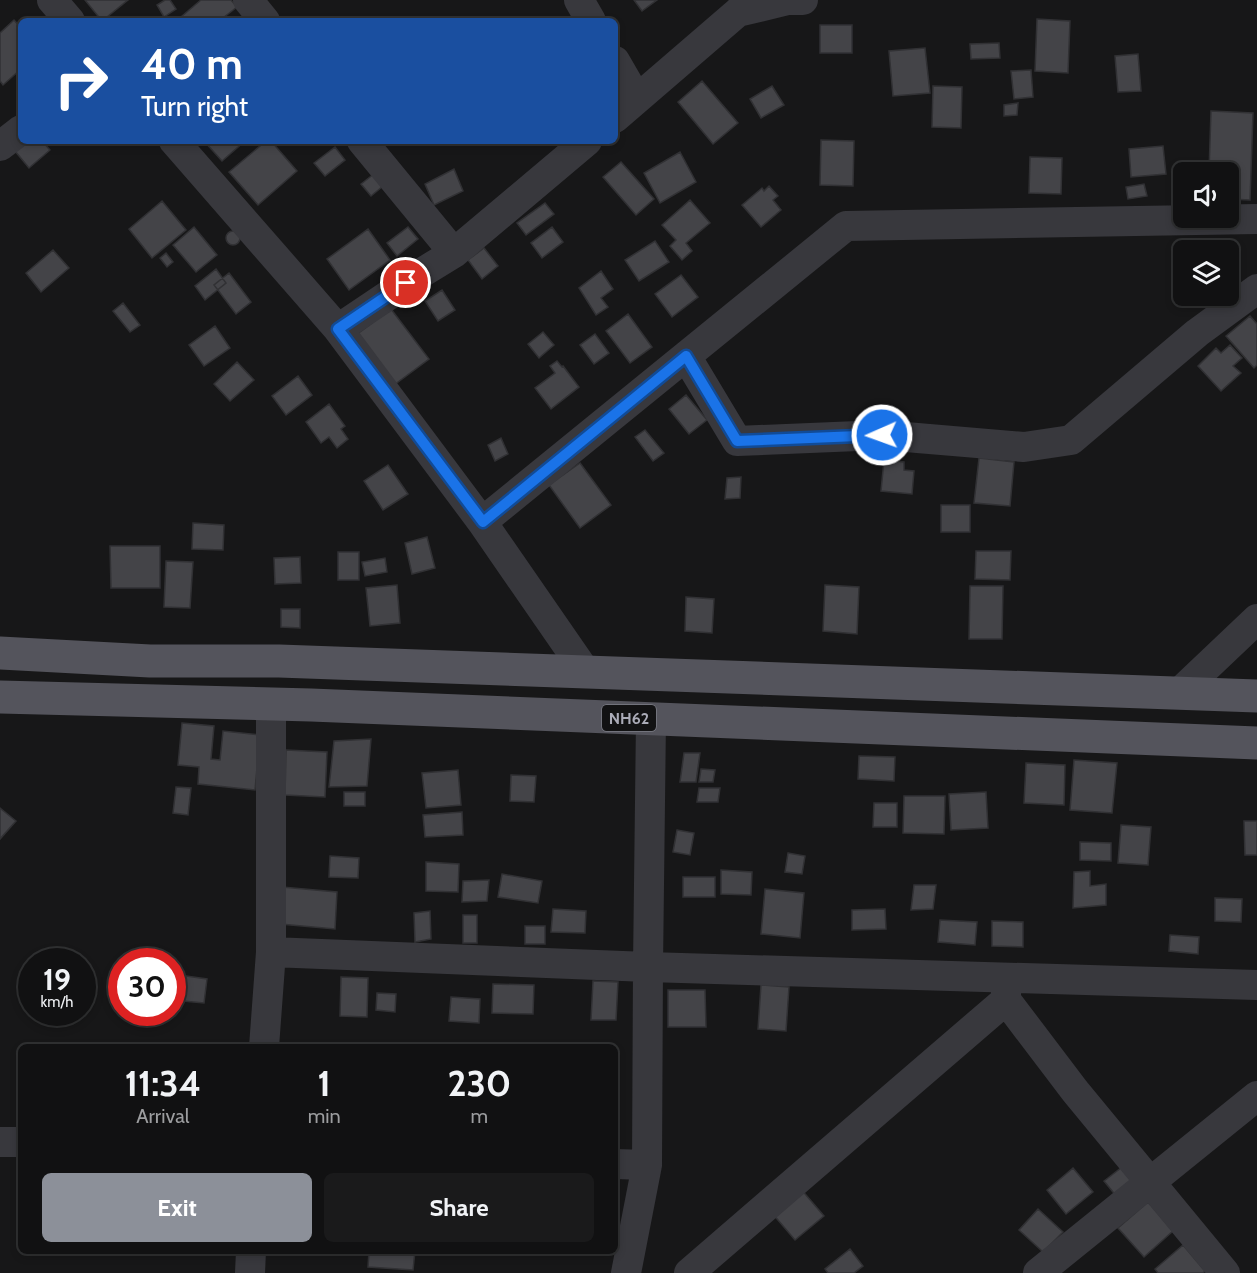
<!DOCTYPE html>
<style>
:root{--surface:#111112;--page:#1a1a1b;--text:#f1f3f6;--muted:#9c9d9f;--line:#303132;--accent:#8c9099}
body{margin:0;font-family:Cabin,sans-serif;background:var(--page);color:var(--text);height:100vh;display:flex;flex-direction:column;font-size:22px;white-space:nowrap}
*{box-sizing:border-box;margin:0}
p{font-size:20px;color:var(--muted)}
.icon{flex:none;width:33px;height:33px;fill:none;stroke:currentColor;stroke-width:2;stroke-linecap:round;stroke-linejoin:round}
.map{position:relative;flex:1;overflow:hidden}
.sheet{position:absolute;left:18px;top:1044px;width:600px;height:210px;display:flex;flex-direction:column;background:var(--surface);border-radius:9px;box-shadow:0 3px 9px #0003,0 0 0 2px var(--line)}
.sheet>*{flex:none}
.hud{position:absolute;left:18px;top:18px;width:600px;height:126px;border-radius:9px;box-shadow:0 3px 9px #0003,0 0 0 2px var(--line);background:#1a4fa0;color:#fff;overflow:hidden}
.controls{position:absolute;left:1173px;top:162px;display:grid;gap:12px}
.controls a{display:grid;place-items:center;width:66px;height:66px;border-radius:9px;background:var(--surface);box-shadow:0 3px 9px #0003,0 0 0 2px var(--line);font-size:30px}
.speed{position:absolute;left:18px;top:948px;display:flex;gap:12px;font-size:30px;font-weight:700;text-align:center}
.speed>*{display:grid;place-content:center;width:78px;height:78px;border-radius:50%;background:var(--surface);box-shadow:0 3px 9px #0003,0 0 0 2px var(--line);line-height:1}
.speed small{font-size:15px;font-weight:400}
.speed .limit{border:9px solid #d22;background:#fff;color:#111}
.pin{position:absolute;display:grid;place-items:center;width:51px;height:51px;color:#fff;margin:-26px;border:3px solid #fff;border-radius:50%;box-shadow:0 2px 6px #0007}
.me{position:absolute;width:66px;margin:-33px;rotate:268deg;stroke-linejoin:round;filter:drop-shadow(0 0 4px #0008)}
.turn{display:flex;align-items:center;gap:21px;height:126px;padding:0 24px;font-size:27px}
.turn .icon{width:78px;height:78px;stroke-width:2.5}
.turn b{display:block;font-size:42px;line-height:51px}
.eta{display:flex;justify-content:space-evenly;align-items:center;height:102px;text-align:center}
.eta b{font-size:36px;font-weight:800;line-height:42px}
.action{display:flex;gap:12px;margin-top:auto;padding:12px 24px}
.action a{flex:1;height:69px;border-radius:9px;background:var(--accent);color:#fff;font-size:24px;font-weight:800;line-height:69px;text-align:center}
.action a+a{background:var(--page);color:var(--text)}
.map>svg:first-child{display:block}
.building{fill:#444448;stroke:#313134;stroke-width:1.5}
.lines{fill:none;stroke-linecap:round;stroke-linejoin:round}
.minor{stroke:#38383d;stroke-width:30}
.major{stroke:#54545c;stroke-width:33}
.route-casing{stroke:#114b97;stroke-width:15}
.route{stroke:#1a73e8;stroke-width:10}
.labels{text-anchor:middle;dominant-baseline:central;stroke-width:4.5;stroke-linejoin:round;paint-order:stroke}
.shield{fill:#121213;stroke:#7c7d86;stroke-width:1.5}
.shield-label{font-size:16px;font-weight:bold;fill:#aaabb7}
</style>
<div class="map">
<svg width="1257" height="1273" viewBox="0 0 1257 1273">
<rect width="100%" height="100%" fill="#171718"/>
<!-- building -->
<path class="building" d="M85 0H128L102 21Z
M165 0H170L176 9 164 17 157 5Z
M201 0H231L237 7 219 21H186L182 16Z
M634 0H657L642 11Z
M1037 19 1070 21 1068 73 1035 71Z
M14 20 21 28V69L3 85 0 81V33Z
M820 25H852V53H820Z
M999 43 1000 58 971 59 970 44Z
M925 48 930 93 893 96 889 51Z
M1138 54 1141 91 1118 92 1115 56Z
M1031 70 1033 97 1014 99 1011 71Z
M702 81 738 123 713 144 678 102Z
M772 86 784 105 761 118 750 99Z
M933 86 962 87 961 128 932 127Z
M1018 103 1017 115 1004 116V105Z
M1211 111 1253 113 1250 200 1228 199V172H1209Z
M821 140 854 141 853 186 820 185Z
M27 141H42L50 150 29 168 15 151Z
M204 141H245L222 161Z
M266 141H271L297 171 258 205 229 172Z
M1163 146 1166 174 1131 177 1129 149Z
M335 147 345 160 325 176 314 163Z
M680 152 696 182 660 203 644 173Z
M1030 157 1062 158 1061 194 1029 193Z
M621 162 654 199 636 215 603 177Z
M454 169 463 191 434 205 425 184Z
M379 170 388 182 371 196 361 184Z
M1144 184 1147 196 1128 199 1126 187Z
M769 186 778 196 773 200 781 210 761 227 742 205 762 188 764 191Z
M690 200 710 223 686 243 692 251 682 260 670 246 676 240 662 225Z
M162 201 186 230 152 258 129 229Z
M545 203 554 214 526 235 517 223Z
M194 227 217 255 196 272 173 245Z
M408 227 418 239 397 256 387 243Z
M552 227 563 242 542 258 531 243Z
M368 229 390 260 349 290 327 259Z
M226 238a7 7 0 1 1 14 0a7 7 0 1 1-14 0Z
M655 241 669 262 639 281 625 260Z
M484 248 498 266 482 279 468 260Z
M53 250 69 268 41 292 26 273Z
M166 253 173 262 167 267 160 258Z
M1228 260 1240 271 1228 284Z
M216 269 226 283 205 300 195 286Z
M601 271 613 289 601 298 608 307 596 315 579 288Z
M229 273 251 302 236 314 214 285Z
M681 275 698 297 672 317 655 294Z
M442 290 455 310 438 321 425 301Z
M123 303 140 325 130 332 113 311Z
M391 309 429 359 394 385 356 335Z
M628 314 652 347 630 363 606 331Z
M1250 316 1257 324V365L1254 368 1226 336Z
M215 326 230 348 204 366 189 345Z
M543 332 554 345 539 358 528 344Z
M595 334 609 353 594 364 580 345Z
M1230 345 1242 358 1233 366 1241 373 1221 391 1198 366 1216 348 1221 353Z
M557 361 562 367 563 366 579 387 551 409 535 388 555 373 550 366Z
M237 362 254 380 230 401 214 384Z
M298 376 312 395 286 415 272 396Z
M686 395 707 420 689 434 669 409Z
M329 404 345 426 341 429 348 439 337 448 329 437 321 443 306 422Z
M645 430 664 453 653 461 635 437Z
M501 438 508 454 495 461 488 445Z
M979 458 1014 462 1010 506 974 503Z
M884 460 904 462V470L914 471 912 494 881 491Z
M580 463 611 505 580 528 549 485Z
M388 465 408 494 383 510 364 481Z
M741 477 740 498 725 499 727 478Z
M941 505H970V532H941Z
M193 523 224 525 223 550 192 549Z
M427 537 435 568 412 574 405 543Z
M110 546H160V588H111Z
M976 551H1011L1010 580 975 579Z
M338 552H359V580H338Z
M300 557 301 583 275 584 274 558Z
M385 558 387 572 365 576 362 562Z
M166 561 193 562 190 608 164 607Z
M397 585 400 623 370 626 366 588Z
M825 585 859 587 857 634 823 631Z
M970 586H1003L1002 639H969Z
M686 597 714 599 712 633 685 631Z
M281 609H300V628L281 627Z
M182 723 214 726 211 759 220 760 223 731 260 735 255 790 198 784 199 767 178 765Z
M371 739 367 786 329 787 334 741Z
M286 750 327 752 325 797 285 795Z
M684 753H700L696 782H680Z
M859 756 895 757 894 781 858 779Z
M1074 760 1117 763 1112 813 1070 810Z
M1026 763 1065 765 1064 805 1024 803Z
M701 769 715 770 713 782H699Z
M458 770 461 805 426 808 422 773Z
M511 775 536 776 534 802 510 801Z
M176 787 191 788 188 815 173 813Z
M699 788H720L718 802H697Z
M344 792H365V806H344Z
M986 792 988 828 951 830 949 794Z
M904 796H945L944 834 903 833Z
M874 803H897V827H873Z
M0 808 16 821 0 839Z
M462 812 463 835 425 837 423 815Z
M1244 821H1257V855H1245Z
M1121 825 1151 827 1148 865 1118 863Z
M677 830 694 833 690 855 673 852Z
M1080 842 1111 843V861L1080 860Z
M788 853 805 856 802 874 785 872Z
M330 856 359 858 358 878 329 877Z
M426 862 459 864 458 892 426 891Z
M721 870 752 872 751 895 721 894Z
M1090 871V886L1106 884V905L1073 908 1074 872Z
M502 874 542 881 538 903 498 897Z
M683 877H715V897H683Z
M489 880 487 901 462 902 463 881Z
M914 885H936L933 909 911 910Z
M282 887 337 892 335 929 280 924Z
M765 889 804 893 800 938 761 934Z
M1215 898 1242 899 1241 922 1215 921Z
M553 909 586 911 585 933 551 932Z
M885 909 886 929 852 930V910Z
M430 911 431 939 415 942 414 913Z
M463 915H477V943H463Z
M940 920 977 922 975 945 938 942Z
M992 921 1023 922V947L992 946Z
M525 926H545V944H525Z
M1170 935 1199 937 1198 954 1169 951Z
M186 976 207 979 204 1003 183 1001Z
M341 977 368 978 367 1017 340 1016Z
M172 980 177 982 172 999Z
M593 981 618 982 616 1020H591Z
M493 984 534 985 533 1014 492 1013Z
M761 985 789 987 786 1031 758 1029Z
M668 990H705L706 1027H668Z
M377 993 396 994 395 1012 376 1010Z
M451 997 480 999 479 1023 449 1021Z
M1126 1164 1139 1179 1117 1197 1104 1181Z
M1073 1168 1093 1192 1066 1214 1047 1190Z
M800 1188 824 1216 795 1240 772 1213Z
M1148 1202 1173 1231 1144 1257 1118 1228Z
M1038 1209 1063 1232 1043 1252 1019 1230Z
M1183 1245 1205 1271 1203 1273H1158L1155 1269Z
M850 1249 863 1266 854 1273H828L825 1269Z
M369 1251H415L413 1270 368 1267Z"/>
<g class="lines">
<!-- minor -->
<path class="minor" d="M52 0 70 21
M248 0 265 21
M579 0 591 21
M615 61 637 99
M615 118 738 12 788 0H803
M174 141 338 329 482 522 585 671
M362 141 454 253
M0 146 21 130
M338 329 423 272 454 253 587 141
M686 356 737 441 882 435 1024 447 1071 440 1197 333 1257 289
M482 522 846 226 1257 219
M1179 693 1257 619
M651 719 648 967 1257 985
M271 952 648 967 647 1165 626 1273
M1006 981V1000L1075 1091 1225 1273
M264 1047 271 952V704
M0 1142H21
M615 1164 647 1165
M250 1273 251 1251
M689 1273 1006 1000
M1038 1273 1257 1096"/>
<!-- major -->
<path class="major" d="M0 653 150 661H279L1257 696
M0 697 311 705 1257 743"/>
</g>
<g class="lines">
<defs>
<path id="route" d="M406 283 338 329 483 522 686 356 737 441 882 435"/>
</defs>
<!-- route casing -->
<use href="#route" class="route-casing"/>
<!-- route -->
<use href="#route" class="route"/>
</g>
<g class="labels">
<!-- shield labels -->
<rect class="shield" x="602" y="705" width="54" height="26" rx="4.5"/>
<g class="shield-label">
<text x="629" y="718">NH62</text>
</g>
</g>
</svg>
<div class="controls">
<a><svg class="icon" aria-label="sound" viewBox="0 0 24 24"><path d="M4 9h4l5-4v14l-5-4H4zM17 9q2 3 0 6"/></svg></a>
<a><svg class="icon" aria-label="layers" viewBox="0 0 24 24"><path d="M12 4l9 5-9 5-9-5zM3 14l9 5 9-5"/></svg></a>
</div>
<div class="speed"><div>19<small>km/h</small></div><div class="limit">30</div></div>
<div class="pin" style="left:406px;top:283px;background:#d93025"><svg class="icon" aria-label="arrive" viewBox="0 0 24 24"><path d="M6 21V4h12l-3 4 3 4H6"/></svg></div>
<svg class="me" style="left:882px;top:435px" viewBox="-20 -20 40 40"><circle r="17" fill="#1a73e8" stroke="#fff" stroke-width="3"/><path d="M0-11L8 9 0 5-8 9z" fill="#fff"/></svg>
<div class="hud">
<div class="turn"><svg class="icon" aria-label="right" viewBox="0 0 24 24"><path d="M7 20v-9h11M14 6l5 5-5 5"/></svg><div><b>40 m</b>Turn right</div></div>
</div>
<section class="sheet">
<div class="eta">
<div><b>11:34</b><p>Arrival</p></div>
<div><b>1</b><p>min</p></div>
<div><b>230</b><p>m</p></div>
</div>
<div class="action"><a>Exit</a><a>Share</a></div>
</section>
</div>
